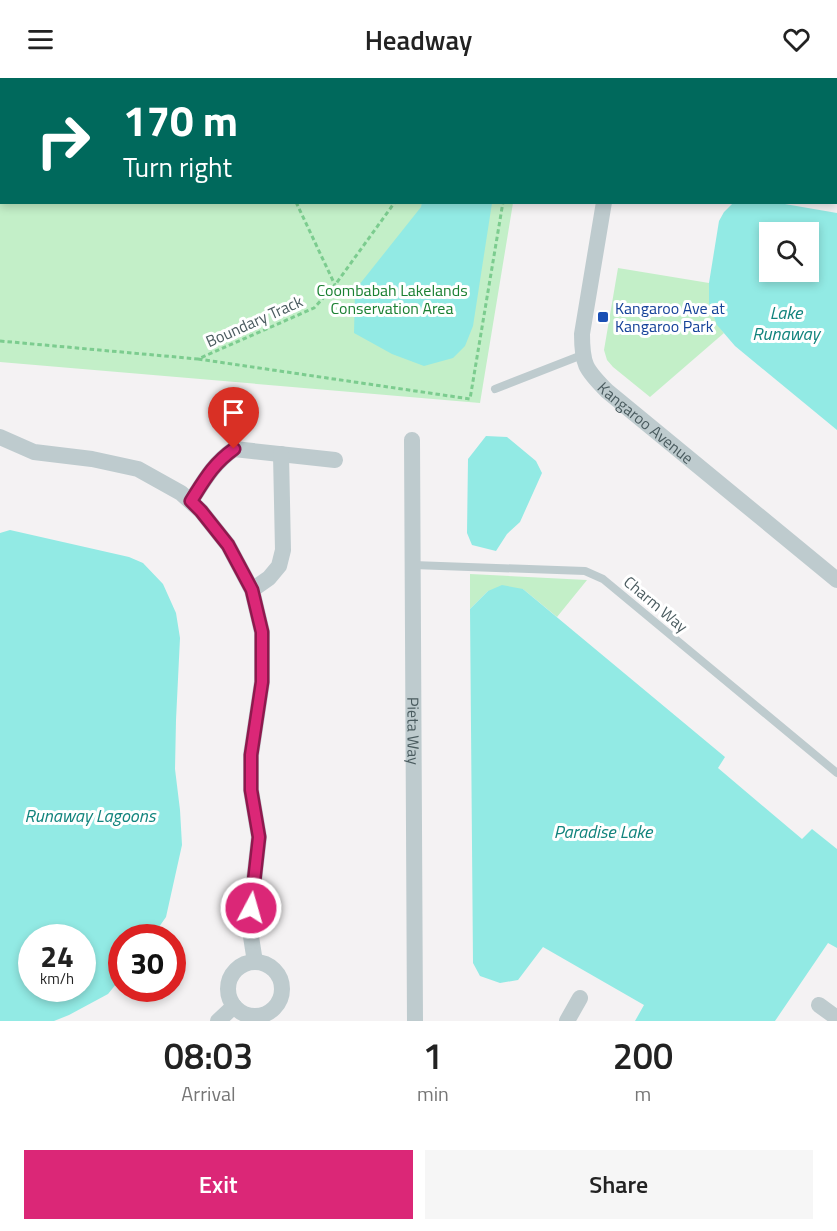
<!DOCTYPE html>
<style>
:root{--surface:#fff;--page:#f6f6f6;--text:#222;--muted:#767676;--accent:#db2777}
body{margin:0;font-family:"Titillium Web",sans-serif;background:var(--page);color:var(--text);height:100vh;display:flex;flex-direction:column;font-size:22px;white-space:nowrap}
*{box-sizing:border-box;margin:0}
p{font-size:20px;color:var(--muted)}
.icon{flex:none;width:33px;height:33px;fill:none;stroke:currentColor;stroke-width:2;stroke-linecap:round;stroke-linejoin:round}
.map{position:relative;height:943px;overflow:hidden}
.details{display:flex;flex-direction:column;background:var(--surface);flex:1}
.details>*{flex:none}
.banner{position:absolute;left:0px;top:0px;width:837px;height:126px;box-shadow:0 3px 9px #0003;background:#00695c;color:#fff;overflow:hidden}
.buttons{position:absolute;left:759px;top:144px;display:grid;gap:12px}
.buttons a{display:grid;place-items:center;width:60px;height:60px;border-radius:0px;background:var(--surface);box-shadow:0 3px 9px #0003;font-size:30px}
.speed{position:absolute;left:18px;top:846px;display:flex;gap:12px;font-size:30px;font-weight:700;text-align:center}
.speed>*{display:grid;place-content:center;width:78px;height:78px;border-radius:50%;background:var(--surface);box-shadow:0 3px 9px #0003;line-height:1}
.speed small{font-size:15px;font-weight:400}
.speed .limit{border:9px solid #d22;background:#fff;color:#111}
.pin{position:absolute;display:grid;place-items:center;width:51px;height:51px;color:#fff;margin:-62px -26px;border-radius:50% 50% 50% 0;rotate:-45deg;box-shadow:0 0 6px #0007}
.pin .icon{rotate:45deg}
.me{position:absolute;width:66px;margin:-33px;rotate:6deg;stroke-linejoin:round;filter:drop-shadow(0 0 4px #0008)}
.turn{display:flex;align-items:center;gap:21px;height:126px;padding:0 24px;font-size:27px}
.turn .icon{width:78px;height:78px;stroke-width:2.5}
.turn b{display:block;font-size:42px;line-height:51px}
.eta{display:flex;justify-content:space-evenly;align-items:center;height:102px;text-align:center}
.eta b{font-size:36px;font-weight:600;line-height:42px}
.button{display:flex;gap:12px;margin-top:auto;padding:12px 24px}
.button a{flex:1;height:69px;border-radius:0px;background:var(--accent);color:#fff;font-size:24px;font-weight:600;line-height:69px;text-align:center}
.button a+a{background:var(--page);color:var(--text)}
header{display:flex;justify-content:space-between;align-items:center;height:78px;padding:0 24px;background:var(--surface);font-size:27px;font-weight:600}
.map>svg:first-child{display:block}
.green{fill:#c3efc8}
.water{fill:#92eae4;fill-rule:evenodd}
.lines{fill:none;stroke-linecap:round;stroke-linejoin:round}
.path{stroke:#7ccc8f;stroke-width:3;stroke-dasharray:4.5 3;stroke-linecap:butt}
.service{stroke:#becbce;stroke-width:8}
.minor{stroke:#becbce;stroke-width:16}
.route-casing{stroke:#8e194d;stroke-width:15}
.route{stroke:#db2777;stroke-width:10}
.transit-dot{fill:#1a4fb4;stroke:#fff;stroke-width:2}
.labels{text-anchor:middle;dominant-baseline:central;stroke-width:6;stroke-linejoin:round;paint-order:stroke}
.park-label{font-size:16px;fill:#1b8032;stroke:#fff}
.transit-label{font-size:16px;fill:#164399;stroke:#fff;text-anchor:start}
.street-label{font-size:16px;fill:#4a5b5f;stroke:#fff}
.water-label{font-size:18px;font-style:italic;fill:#12847d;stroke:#fff}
</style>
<header><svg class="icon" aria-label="menu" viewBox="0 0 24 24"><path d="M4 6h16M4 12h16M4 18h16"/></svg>Headway<svg class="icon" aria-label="heart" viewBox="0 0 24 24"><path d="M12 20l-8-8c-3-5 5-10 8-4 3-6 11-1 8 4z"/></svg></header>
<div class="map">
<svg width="837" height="943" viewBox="0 0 837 943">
<rect width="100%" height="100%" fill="#f4f2f3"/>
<!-- green -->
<path class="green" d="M0 0H534V2H2V124L513 125 480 325 0 284Z
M618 190 709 205C709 225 711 239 724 255L650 319 613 289 607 282 604 272Z
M470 496 587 502 557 539 523 511 488 513 470 531Z"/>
<!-- water -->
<path class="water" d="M422 125H492L473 248 465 268 453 280 424 288 392 276 354 255 355 212 421 129Z
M733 125H779L837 135V352L735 268 717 247 709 226V205L719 143 724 134ZM770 154H808V194H770Z
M486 358 507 359 536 383 542 395 520 444 507 456 496 473 472 467 467 455 468 381Z
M10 452 129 479 143 485 163 506 176 535 180 560 176 642 175 691 180 732 182 767 166 839 152 859 122 860 121 900 108 916 69 937 54 943H0V455ZM32 860H82V910H32Z
M502 507 523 511 725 679 718 690 802 761 812 751 837 771V870L828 865 775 943H635L644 927 543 869 518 902 500 905 480 898 473 885 470 531 488 513Z"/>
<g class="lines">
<!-- path -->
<path class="path" d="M237 0 238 2
M430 0V2
M523 2V0
M296 124 335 207
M0 263 198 281 314 230 335 207 395 124
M198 281 470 321 503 124"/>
<!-- service -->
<path class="service" d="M495 311 582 277
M413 487 585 493 603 501 837 695"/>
<!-- minor -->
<g class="minor">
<path d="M625 2 626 0"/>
<path id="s1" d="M604 124 582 256C582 286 585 291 607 313L837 502"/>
<path d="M0 359 34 374 92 381 138 391 181 415 201 433 228 467 252 512 262 554V604L251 677V712L259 759 249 846 255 884"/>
<path id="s2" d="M412 362 415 943"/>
<path d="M191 423C205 401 213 386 234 371L335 382"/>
<path d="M252 512 269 500 279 488 283 472 281 376"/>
<circle cx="255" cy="911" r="27"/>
<path d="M819 927 837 940"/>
<path d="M218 943 234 928"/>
<path d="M567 943 580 920"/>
</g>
</g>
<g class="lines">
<defs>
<path id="route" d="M234 371C213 386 205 401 191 423L201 433 228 467 252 512 262 554V604L251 677V712L259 759 251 830"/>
</defs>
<!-- route casing -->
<use href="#route" class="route-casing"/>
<!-- route -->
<use href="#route" class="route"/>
</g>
<!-- markers -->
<rect class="transit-dot" x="597" y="233" width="12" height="12" rx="3"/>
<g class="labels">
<!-- park labels -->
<g class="park-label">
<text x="392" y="212">Coombabah Lakelands<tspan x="392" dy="18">Conservation Area</tspan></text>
</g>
<!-- transit labels -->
<g class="transit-label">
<text x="615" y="230">Kangaroo Ave at<tspan x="615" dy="18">Kangaroo Park</tspan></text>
</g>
<!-- street labels -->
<g class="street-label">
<text transform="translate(254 243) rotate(-24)">Boundary Track</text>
<text stroke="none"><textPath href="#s1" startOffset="249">Kangaroo Avenue</textPath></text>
<text transform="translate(656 526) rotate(40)">Charm Way</text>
<text stroke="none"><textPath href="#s2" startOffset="291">Pieta Way</textPath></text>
</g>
<!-- water labels -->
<g class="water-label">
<text x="786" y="234">Lake<tspan x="786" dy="21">Runaway</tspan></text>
<text x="90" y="737">Runaway Lagoons</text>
<text x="603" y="753">Paradise Lake</text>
</g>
</g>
</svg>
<div class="buttons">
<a><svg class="icon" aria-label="search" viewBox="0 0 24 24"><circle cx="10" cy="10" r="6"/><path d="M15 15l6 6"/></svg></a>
</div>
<div class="speed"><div>24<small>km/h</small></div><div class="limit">30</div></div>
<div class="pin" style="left:234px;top:371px;background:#d93025"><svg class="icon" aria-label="arrive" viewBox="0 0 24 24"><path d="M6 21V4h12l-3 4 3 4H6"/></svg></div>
<svg class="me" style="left:251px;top:830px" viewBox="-20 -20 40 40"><circle r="17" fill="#db2777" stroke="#fff" stroke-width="3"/><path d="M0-11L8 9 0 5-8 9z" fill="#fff"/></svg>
<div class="banner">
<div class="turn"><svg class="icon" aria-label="right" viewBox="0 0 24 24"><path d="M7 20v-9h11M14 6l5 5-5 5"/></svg><div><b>170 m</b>Turn right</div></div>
</div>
</div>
<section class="details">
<div class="eta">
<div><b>08:03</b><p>Arrival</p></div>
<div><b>1</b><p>min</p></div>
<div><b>200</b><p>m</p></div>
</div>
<div class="button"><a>Exit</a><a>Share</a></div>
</section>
